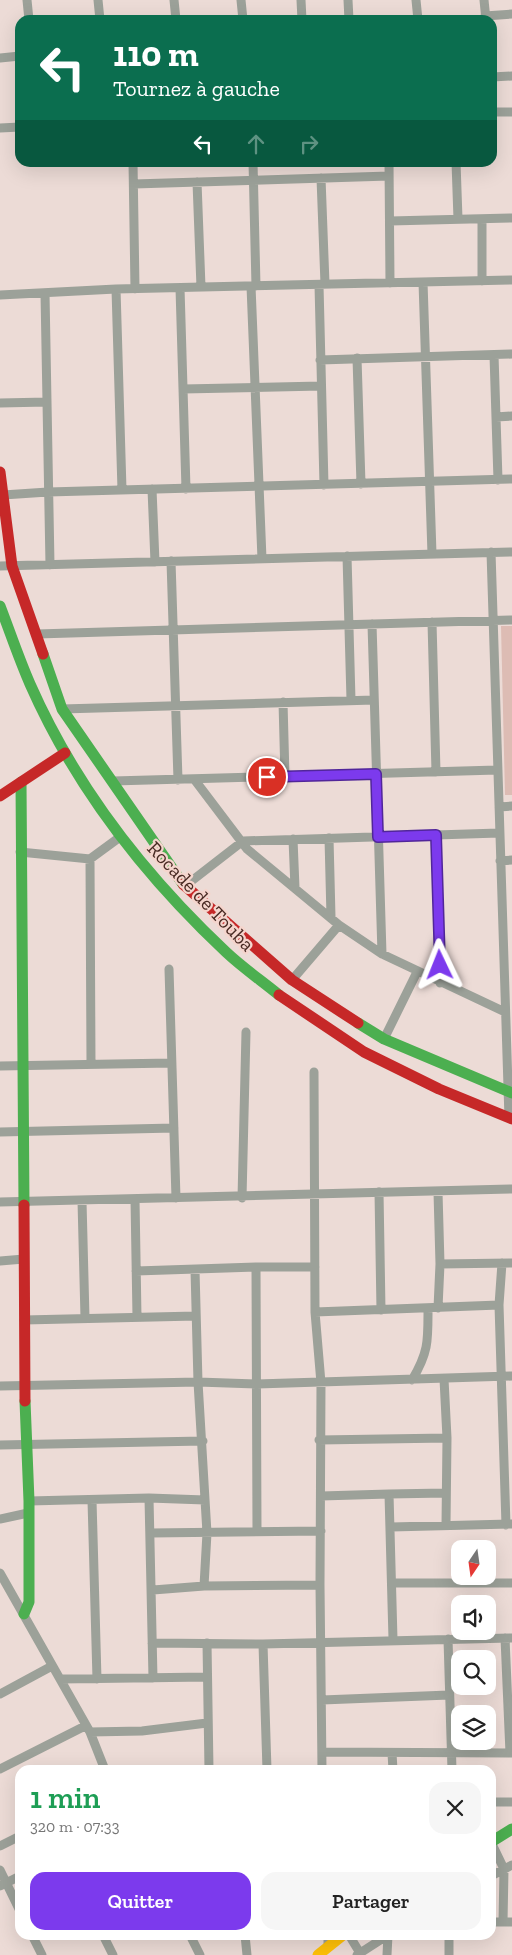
<!DOCTYPE html>
<html lang="fr">
<meta charset="utf-8">
<style>
:root{--surface:#fff;--page:#f6f6f6;--text:#222;--muted:#767676;--accent:#7c3aed}
body{margin:0;font-family:"Zilla Slab",serif;background:var(--page);color:var(--text);height:100vh;display:flex;flex-direction:column;font-size:19px;white-space:nowrap}
*{box-sizing:border-box;margin:0}
p{font-size:16px;color:var(--muted)}
.icon{flex:none;width:28px;height:28px;fill:none;stroke:currentColor;stroke-width:2;stroke-linecap:round;stroke-linejoin:round}
.map{position:relative;flex:1;overflow:hidden}
.panel{position:absolute;left:15px;top:1765px;width:481px;height:175px;display:flex;flex-direction:column;background:var(--surface);border-radius:15px;box-shadow:0 5px 20px #0002}
.panel>*{flex:none}
.hud{position:absolute;left:15px;top:15px;width:482px;height:152px;border-radius:15px;box-shadow:0 5px 20px #0002;background:#0b6e4f;color:#fff;overflow:hidden}
.needle{width:32px;rotate:193deg}
.buttons{position:absolute;left:451px;top:1540px;display:grid;gap:10px}
.buttons a{display:grid;place-items:center;width:45px;height:45px;border-radius:10px;background:var(--surface);box-shadow:0 5px 20px #0002;font-size:25px}
.pin{position:absolute;display:grid;place-items:center;width:42px;height:42px;color:#fff;margin:-21px;border:2px solid #fff;border-radius:50%;box-shadow:0 1px 5px #0007}
.me{position:absolute;width:55px;margin:-28px;rotate:358deg;stroke-linejoin:round;filter:drop-shadow(0 0 4px #0008)}
.turn{display:flex;align-items:center;gap:18px;height:105px;padding:0 15px;font-size:22px}
.turn .icon{width:65px;height:65px;stroke-width:2.5}
.turn b{display:block;font-size:35px;line-height:42px}
.lanes{display:flex;align-items:center;height:48px;padding:0 15px;background:#0003;justify-content:center;gap:25px;direction:ltr}
.lanes .off{opacity:.35}
.round{display:grid;place-items:center;flex:none;width:52px;height:52px;border-radius:15px;background:var(--page)}
.summary{display:flex;align-items:center;justify-content:space-between;height:85px;padding:0 15px}
h1{font-size:30px;font-weight:600;line-height:38px;color:#1e9e55}
.cta{display:flex;gap:10px;margin-top:auto;padding:10px 15px}
.cta a{flex:1;height:58px;border-radius:15px;background:var(--accent);color:#fff;font-size:20px;font-weight:600;line-height:58px;text-align:center}
.cta a+a{background:var(--page);color:var(--text)}
.map>svg:first-child{display:block}
.green{fill:#ddbcb4}
.lines{fill:none;stroke-linecap:round;stroke-linejoin:round}
.street{stroke:#9ca199;stroke-width:9}
.fast{stroke:#4caf50;stroke-width:11}
.slow{stroke:#ffc107;stroke-width:11}
.jam{stroke:#c62828;stroke-width:11}
.route-casing{stroke:#51269a;stroke-width:12}
.route{stroke:#7c3aed;stroke-width:9}
.labels{text-anchor:middle;dominant-baseline:central;stroke-width:4.5;stroke-linejoin:round;paint-order:stroke}
.street-label{font-size:20px;fill:#492a23;stroke:#f5d5cd}
</style>
<div class="map">
<svg width="512" height="1955" viewBox="0 0 512 1955">
<rect width="100%" height="100%" fill="#ecdbd6"/>
<!-- green -->
<path class="green" d="M501 626H512V795H505Z"/>
<g class="lines">
<!-- street -->
<path class="street" d="M27 0 29 20
M98 0 100 20
M174 0 176 20
M241 0 243 20
M301 0 302 20
M348 0 349 20
M416 0 418 20
M484 0 486 20
M485 16 512 14
M0 58 20 56
M492 77 512 76
M492 112H512
M0 128 20 127
M133 162 135 289
M253 162 256 286
M389 162 390 283
M456 162 458 219
M321 178 325 284
M197 182 201 287
M134 184 389 176
M390 221 512 218
M482 281V219
M423 282 432 554
M319 285 324 485
M251 286 262 559
M180 288 186 489
M116 289 122 490
M45 293 50 565
M0 295 116 289 512 280
M494 355 498 480
M357 358 361 484
M320 360 512 354
M183 389 321 386
M0 403 47 402
M496 417 512 416
M152 489 155 562
M3 495 48 492 512 479
M491 552 509 1118
M347 556 351 700
M171 561 178 780
M0 566 512 552
M432 622 436 772
M372 624 382 954
M37 634 512 620
M283 702 285 777
M62 709 374 700
M194 779 247 849 339 925 382 954 505 1012
M113 781 497 770
M499 807 512 806
M436 835 440 983
M329 838 331 917
M293 839 295 888
M20 852 90 859 120 837
M90 859 91 1064
M500 861 512 860
M185 886 243 841 499 833
M169 969 176 1198
M292 980 339 925
M384 1039 417 972
M0 1066 171 1063
M314 1072 315 1312 321 1383 320 1585 322 1770
M0 1132 174 1128
M379 1192 381 1310
M242 1198 246 1032
M135 1199 137 1317
M82 1201 85 1318
M0 1202 512 1189
M0 1261 24 1259
M502 1263 499 1305 506 1525
M440 1264 512 1263
M256 1267 257 1531
M195 1270 198 1382 207 1533 204 1586
M136 1271 256 1267H315
M438 1308 440 1264 438 1192
M315 1312 499 1305
M24 1320 196 1316
M444 1379 447 1438 446 1525
M412 1380C429 1352 428 1340 428 1308
M0 1386 198 1382 257 1384 512 1376
M319 1440 447 1438
M0 1445 203 1441
M389 1494 445 1493
M321 1496 389 1494 393 1639
M149 1498 153 1678
M92 1500 97 1679
M29 1501 149 1498 205 1500
M0 1519 28 1513
M391 1527 512 1524
M151 1533 321 1531
M0 1573 90 1732 105 1770
M392 1583H512
M153 1590 204 1586 320 1585
M505 1638 510 1753
M448 1639 452 1770
M152 1643 263 1644 512 1638
M207 1643 209 1770
M263 1644 267 1770
M60 1679 207 1677
M0 1694 52 1666
M322 1700 449 1695
M90 1732 142 1731 207 1723
M322 1752 512 1753
M392 1753 393 1770
M0 1769 85 1726
M491 1802H512
M491 1842 504 1869 503 1922
M0 1846 20 1836
M0 1870 20 1911
M491 1876 512 1865
M0 1886 20 1876
M491 1922H512
M32 1935 42 1955
M103 1935 113 1955
M190 1935 200 1955
M245 1935 247 1955
M328 1935V1945
M349 1935 360 1953
M449 1935V1955
M357 1955 388 1935
M387 1955 388 1935"/>
<!-- fast -->
<path class="fast" d="M0 606C10 632 19 659 30 684 75 786 145 876 226 952 243 968 262 981 279 995
M43 654 62 709 183 884
M21 782 24 1205
M358 1023 384 1039 512 1093
M24 1614 29 1602V1501L25 1401
M491 1842 512 1829"/>
<!-- slow -->
<path class="slow" d="M318 1955 343 1935"/>
<!-- jam -->
<path class="jam" d="M0 472 12 566 43 654
M0 796 65 753
M183 884 292 980 358 1023
M279 995 364 1052 439 1089 512 1119
M24 1205 25 1401"/>
</g>
<g class="lines">
<defs>
<path id="route" d="M267 777 376 774 378 837 436 835 440 965"/>
</defs>
<!-- route casing -->
<use href="#route" class="route-casing"/>
<!-- route -->
<use href="#route" class="route"/>
</g>
<g class="labels">
<!-- street labels -->
<g class="street-label">
<text transform="translate(201 896) rotate(46)">Rocade de Touba</text>
</g>
</g>
</svg>
<div class="buttons">
<a><svg class="needle" viewBox="-14 -14 28 28"><path d="M0-13l5 13h-10z" fill="#e53935"/><path d="M0 13l5-13h-10z" fill="#767676"/></svg></a>
<a><svg class="icon" aria-label="sound" viewBox="0 0 24 24"><path d="M4 9h4l5-4v14l-5-4H4zM17 9q2 3 0 6"/></svg></a>
<a><svg class="icon" aria-label="search" viewBox="0 0 24 24"><circle cx="10" cy="10" r="6"/><path d="M15 15l6 6"/></svg></a>
<a><svg class="icon" aria-label="layers" viewBox="0 0 24 24"><path d="M12 4l9 5-9 5-9-5zM3 14l9 5 9-5"/></svg></a>
</div>
<div class="pin" style="left:267px;top:777px;background:#d93025"><svg class="icon" aria-label="arrive" viewBox="0 0 24 24"><path d="M6 21V4h12l-3 4 3 4H6"/></svg></div>
<svg class="me" style="left:440px;top:965px" viewBox="-20 -20 40 40"><path d="M0-17L14 15 0 8-14 15z" fill="#7c3aed" stroke="#fff" stroke-width="4"/></svg>
<div class="hud">
<div class="turn"><svg class="icon" aria-label="left" viewBox="0 0 24 24"><path d="M17 20v-9H6M10 6l-5 5 5 5"/></svg><div><b>110 m</b>Tournez à gauche</div></div>
<div class="lanes"><svg class="icon" aria-label="left" viewBox="0 0 24 24"><path d="M17 20v-9H6M10 6l-5 5 5 5"/></svg><svg class="icon off" aria-label="ahead" viewBox="0 0 24 24"><path d="M12 20V5M6 11l6-6 6 6"/></svg><svg class="icon off" aria-label="right" viewBox="0 0 24 24"><path d="M7 20v-9h11M14 6l5 5-5 5"/></svg></div>
</div>
<section class="panel">
<div class="summary"><div><h1>1 min</h1><p>320 m · 07:33</p></div><a class="round"><svg class="icon" aria-label="close" viewBox="0 0 24 24"><path d="M6 6l12 12M18 6L6 18"/></svg></a></div>
<div class="cta"><a>Quitter</a><a>Partager</a></div>
</section>
</div>
